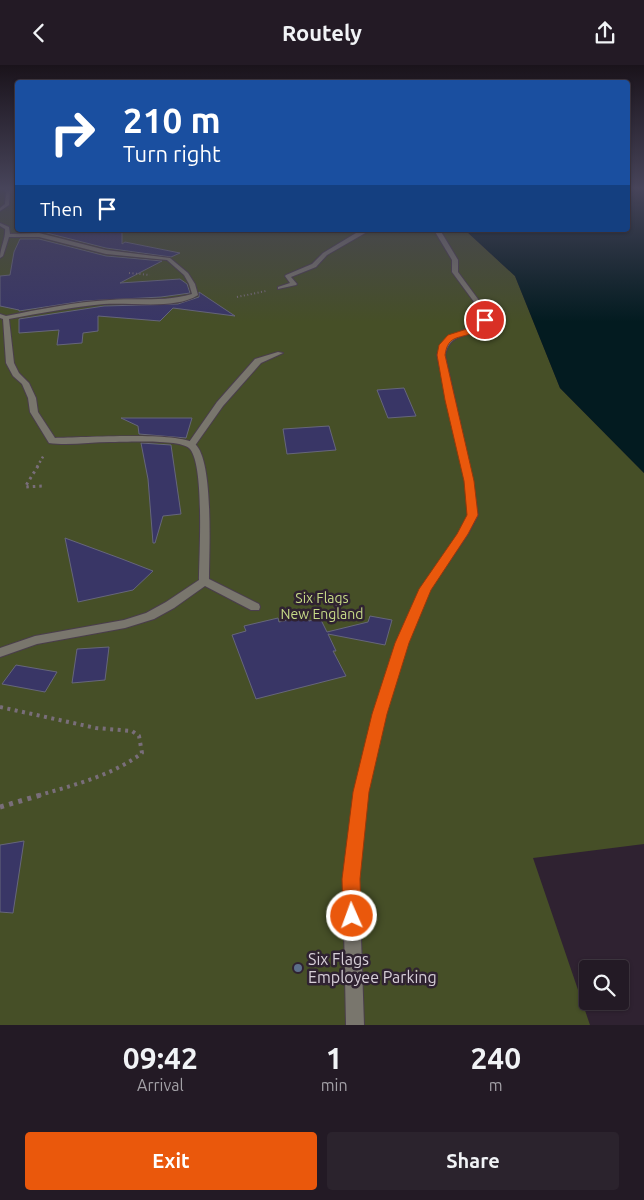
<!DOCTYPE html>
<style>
:root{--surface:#231a25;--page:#2b232d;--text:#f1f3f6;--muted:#a3a1a7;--line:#403842;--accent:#ea580c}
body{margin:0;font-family:Ubuntu,sans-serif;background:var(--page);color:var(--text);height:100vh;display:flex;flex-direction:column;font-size:19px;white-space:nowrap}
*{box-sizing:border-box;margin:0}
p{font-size:16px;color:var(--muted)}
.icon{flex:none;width:28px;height:28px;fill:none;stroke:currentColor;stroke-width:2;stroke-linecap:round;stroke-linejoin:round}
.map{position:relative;height:960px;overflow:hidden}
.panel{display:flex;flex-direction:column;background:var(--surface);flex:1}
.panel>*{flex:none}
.top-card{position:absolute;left:15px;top:15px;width:615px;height:152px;border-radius:5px;box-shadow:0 1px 4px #0004,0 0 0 1px var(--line);background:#1a4fa0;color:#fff;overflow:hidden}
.tools{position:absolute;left:579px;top:895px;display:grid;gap:10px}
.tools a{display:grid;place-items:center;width:50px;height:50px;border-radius:5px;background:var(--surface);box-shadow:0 1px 4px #0004,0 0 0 1px var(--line);font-size:25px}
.pin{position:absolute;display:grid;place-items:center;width:42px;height:42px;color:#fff;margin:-21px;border:2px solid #fff;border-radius:50%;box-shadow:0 1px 5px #0007}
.me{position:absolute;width:55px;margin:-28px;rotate:358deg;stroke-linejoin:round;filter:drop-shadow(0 0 4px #0008)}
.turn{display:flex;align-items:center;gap:18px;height:105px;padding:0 25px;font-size:22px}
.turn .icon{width:65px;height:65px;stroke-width:2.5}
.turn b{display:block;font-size:35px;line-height:42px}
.then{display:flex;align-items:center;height:48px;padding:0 25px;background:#0003;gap:10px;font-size:19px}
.eta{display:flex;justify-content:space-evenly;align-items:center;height:85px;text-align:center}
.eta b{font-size:30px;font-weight:700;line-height:35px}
.action{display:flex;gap:10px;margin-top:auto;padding:10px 25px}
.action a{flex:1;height:58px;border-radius:5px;background:var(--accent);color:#fff;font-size:20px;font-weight:700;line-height:58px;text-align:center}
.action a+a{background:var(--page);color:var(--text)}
header{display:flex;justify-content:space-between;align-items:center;height:65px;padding:0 25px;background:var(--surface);font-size:22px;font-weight:700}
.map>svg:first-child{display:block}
.green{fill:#464f27}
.water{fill:#031b20}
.building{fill:#393666;stroke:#66667b}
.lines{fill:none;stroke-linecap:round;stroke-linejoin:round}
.service-casing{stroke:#4a3e4c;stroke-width:2}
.pedestrian-casing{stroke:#4a3e4c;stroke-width:2}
.path-far4{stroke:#796e7a;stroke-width:2;stroke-dasharray:1 2.5;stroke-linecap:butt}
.path-far3{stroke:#796e7a;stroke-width:2.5;stroke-dasharray:2 3;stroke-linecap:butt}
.path-far2{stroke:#796e7a;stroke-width:3;stroke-dasharray:2.5 4;stroke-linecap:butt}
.path-far1{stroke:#796e7a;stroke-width:4;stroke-dasharray:3 4.5;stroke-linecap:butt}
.path{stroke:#796e7a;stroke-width:5;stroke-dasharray:4 5.5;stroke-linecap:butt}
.service{fill:#79766d;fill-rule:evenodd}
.pedestrian{fill:#79766d;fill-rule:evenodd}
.route{fill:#ea580c;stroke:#983908}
.service-dot{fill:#5c6f8a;stroke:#2f2231;stroke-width:2}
.labels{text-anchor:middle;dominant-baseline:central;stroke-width:5;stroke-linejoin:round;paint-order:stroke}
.park-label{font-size:14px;fill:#c7db87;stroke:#2f2231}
.near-poi-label{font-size:16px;fill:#d7cfd8;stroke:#2f2231;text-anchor:start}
</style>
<header><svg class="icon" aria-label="back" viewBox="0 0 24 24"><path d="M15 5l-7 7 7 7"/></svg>Routely<svg class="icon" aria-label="share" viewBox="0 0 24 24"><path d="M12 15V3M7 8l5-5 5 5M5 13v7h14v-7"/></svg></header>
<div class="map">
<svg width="644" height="960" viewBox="0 0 644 960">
<rect width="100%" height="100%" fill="#2f2231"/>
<!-- green -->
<path class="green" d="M0 123H17L18 165H465L515 211 560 323 644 408V779L533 793 590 960H0Z"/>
<!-- water -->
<path class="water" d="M628 123H644V408L560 323 515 211 465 165H628Z"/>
<!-- building -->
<path class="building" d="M23 165H122V179L125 177 180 188 171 192 106 183 39 166 22 167Z
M20 174H39L106 191 162 196 120 218 180 214 187 219 190 228 161 232 84 236 19 246V245L0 241V211L10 210 14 187Z
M199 227 235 251 173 243 160 256 98 251V266L83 268 82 278 57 280 59 265 19 268V254L104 241 178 239 199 232Z
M404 323 416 351 388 353 377 325Z
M121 353H192L186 373 139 369 138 361Z
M329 361 336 385 287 389 283 364Z
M141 378 171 380 181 449 163 451 155 478H153L148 414Z
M65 473 122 494 153 506 133 525 78 537Z
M307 551 309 556 320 553 327 567 368 557 370 551 392 555 385 580 328 569 336 586H333L346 611 256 634 232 570 246 566 244 561 278 553 279 557Z
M109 582 105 615 72 618 77 584Z
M16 600 57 607 45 627 2 619Z
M24 776 13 848 0 847V780Z"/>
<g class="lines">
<defs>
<path id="service" d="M434 165H440L458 195V207L486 245 488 255C484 259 480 263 475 266 460 274 450 270 445 290L473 416 478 450 468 469 430 525 408 578 386 649 368 727 359 814 364 960H346L343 814 354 727 374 649 396 578 420 525 458 469 468 450 465 416 437 290C444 266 465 269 482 254L480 245 452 207V195Z
M278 287 283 288 261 298 223 341 194 382H188L187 380 217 337 255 294Z"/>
<path id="pedestrian" d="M1 123H6L10 126 9 140 0 146V143L5 139 6 127Z
M0 158 9 162 10 169 39 168 106 185 170 193 188 208 195 219 198 230C175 245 131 237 104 239 72 242 41 248 9 254L14 298 19 308 29 318 36 333 38 347 55 373C79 373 179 366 195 379 214 395 209 489 209 514L259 539 260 542 259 545H251L205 521 174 543 154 554 125 563 37 579 0 592V583L35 571 124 555 146 548 166 537 199 515C199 492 205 397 189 383 179 374 125 377 110 377 91 377 68 381 49 378L30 347 28 333 22 319 13 311 6 298 3 254 0 253V249L6 251C41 244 75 237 110 235 138 233 165 237 192 229L189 219 184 210 167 195 106 189 39 172H9L3 191 0 193C0 183 6 173 5 164L0 161Z
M361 165H367V167L327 190 316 202 291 212 297 219 296 220 278 224V222L290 218 285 211 286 210 312 199 323 188Z"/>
</defs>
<!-- service casing -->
<use href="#service" class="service-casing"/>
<!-- pedestrian casing -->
<use href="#pedestrian" class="pedestrian-casing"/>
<!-- path-far4 -->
<path class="path-far4" d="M129 208 150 210
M237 232 266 226"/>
<!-- path-far3 -->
<path class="path-far3" d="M37 402 44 390"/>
<!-- path-far2 -->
<path class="path-far2" d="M38 401 25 422 44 421"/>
<!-- path-far1 -->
<path class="path-far1" d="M0 642 96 663 132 666 139 671 142 688C113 710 74 720 40 730"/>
<!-- path -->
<path class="path" d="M0 742 44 729"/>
<!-- service -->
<use href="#service" class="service"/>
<!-- pedestrian -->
<use href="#pedestrian" class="pedestrian"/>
</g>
<!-- sky -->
<linearGradient id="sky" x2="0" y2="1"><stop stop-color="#1a131b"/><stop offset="0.48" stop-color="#47445a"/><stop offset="1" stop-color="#47445a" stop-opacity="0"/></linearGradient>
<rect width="644" height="257" fill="url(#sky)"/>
<!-- route -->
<path class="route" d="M482 253 489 255C485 259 480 264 476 266 461 275 448 268 445 290L474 416 478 450 468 469 431 525 409 578 387 649 369 727 360 814 361 851 359 857 352 860 346 857 343 851 342 814 353 727 372 649 395 578 419 524 457 469 467 450 464 416 445 335 437 290 439 280 448 270 470 263Z"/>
<!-- markers -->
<circle class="service-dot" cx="298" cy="903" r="5"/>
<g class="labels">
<!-- park labels -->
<g class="park-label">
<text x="322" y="533">Six Flags<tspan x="322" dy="16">New England</tspan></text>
</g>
<!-- near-poi labels -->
<g class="near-poi-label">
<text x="308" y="894">Six Flags<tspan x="308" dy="18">Employee Parking</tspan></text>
</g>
</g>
</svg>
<div class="tools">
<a><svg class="icon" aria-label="search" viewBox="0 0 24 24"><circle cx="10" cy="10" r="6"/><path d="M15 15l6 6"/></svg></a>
</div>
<div class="pin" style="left:485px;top:255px;background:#d93025"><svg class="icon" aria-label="arrive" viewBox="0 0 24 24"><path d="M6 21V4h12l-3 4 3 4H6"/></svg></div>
<svg class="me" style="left:352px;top:851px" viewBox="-20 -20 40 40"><circle r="17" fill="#ea580c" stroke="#fff" stroke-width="3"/><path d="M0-11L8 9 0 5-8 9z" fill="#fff"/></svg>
<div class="top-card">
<div class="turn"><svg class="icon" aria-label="right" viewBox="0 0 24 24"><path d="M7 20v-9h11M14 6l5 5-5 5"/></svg><div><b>210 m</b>Turn right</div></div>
<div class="then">Then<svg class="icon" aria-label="arrive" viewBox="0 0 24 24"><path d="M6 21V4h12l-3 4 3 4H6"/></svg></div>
</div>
</div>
<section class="panel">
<div class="eta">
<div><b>09:42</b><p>Arrival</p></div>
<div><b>1</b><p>min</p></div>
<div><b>240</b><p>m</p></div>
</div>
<div class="action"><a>Exit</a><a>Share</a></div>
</section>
